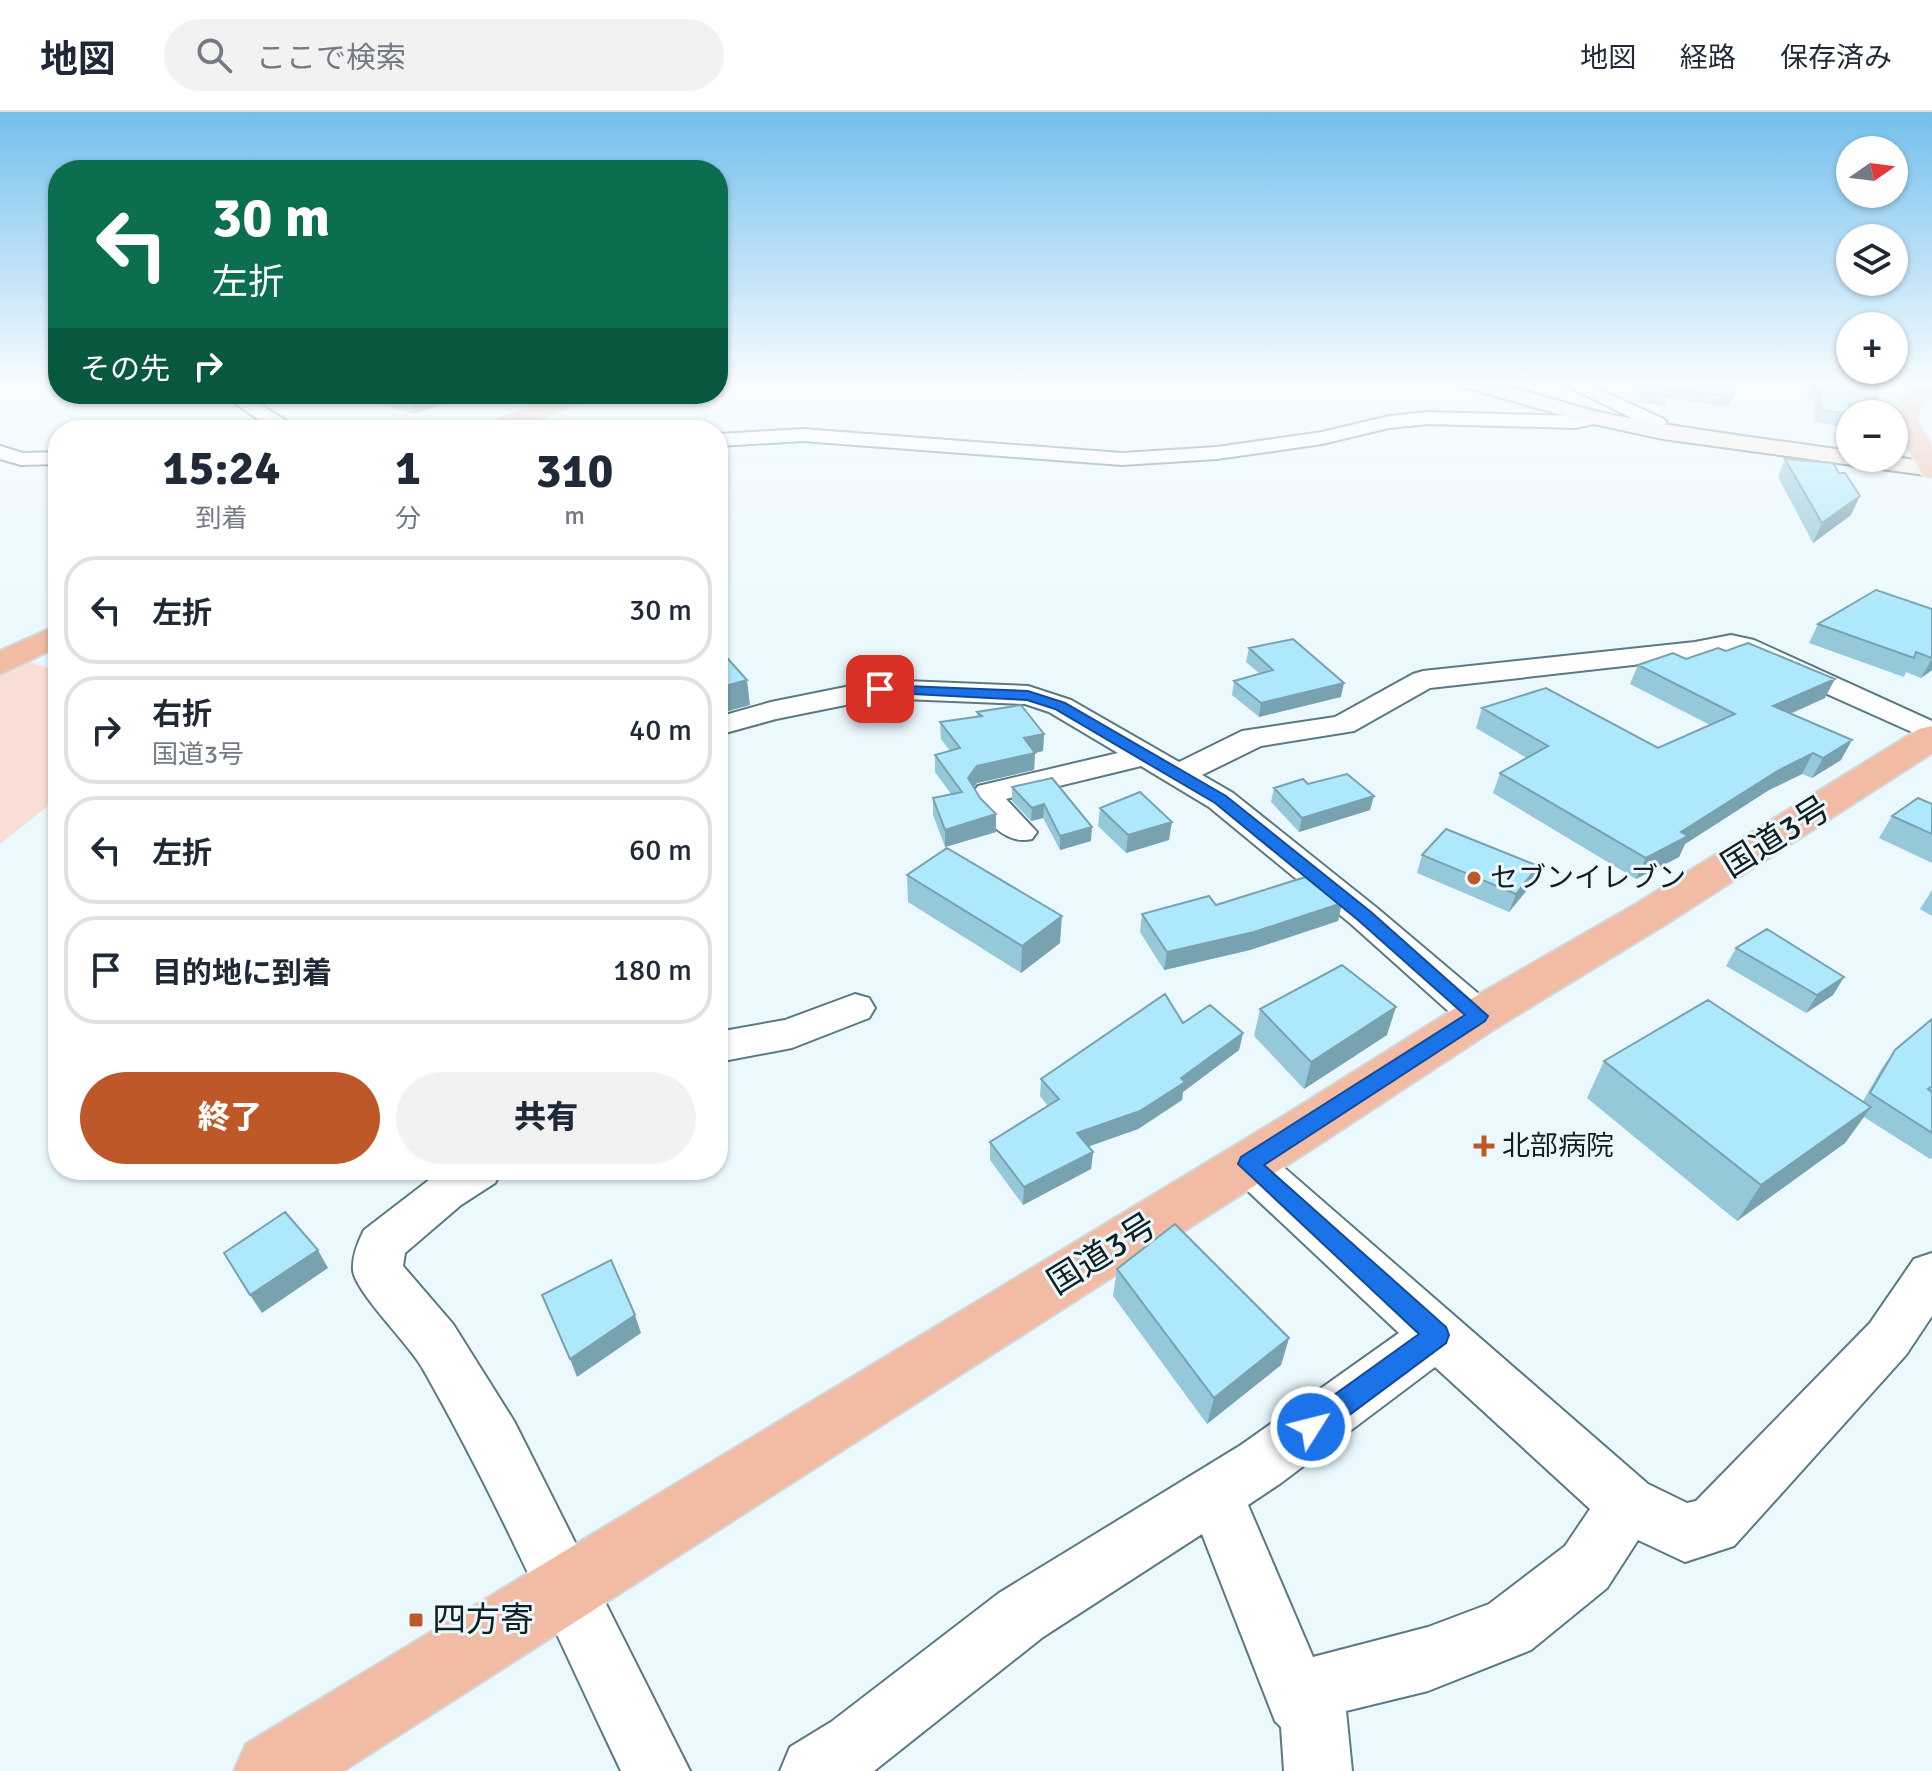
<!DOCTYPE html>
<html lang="ja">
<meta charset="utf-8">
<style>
:root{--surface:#fff;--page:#f2f2f3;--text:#1f2937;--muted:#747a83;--line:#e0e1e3;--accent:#be5828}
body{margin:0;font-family:Signika,"Noto Sans JP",sans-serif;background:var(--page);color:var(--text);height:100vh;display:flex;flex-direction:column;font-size:30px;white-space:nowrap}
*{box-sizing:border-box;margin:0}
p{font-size:26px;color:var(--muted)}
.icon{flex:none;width:44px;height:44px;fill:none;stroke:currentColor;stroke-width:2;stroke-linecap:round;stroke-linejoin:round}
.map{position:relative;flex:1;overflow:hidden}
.panel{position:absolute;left:48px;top:308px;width:680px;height:760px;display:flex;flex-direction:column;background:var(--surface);border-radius:32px;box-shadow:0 2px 6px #0004}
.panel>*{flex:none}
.banner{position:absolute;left:48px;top:48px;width:680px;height:244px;border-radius:32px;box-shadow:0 2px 6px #0004;background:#0b6e4f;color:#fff;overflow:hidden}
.needle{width:52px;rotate:76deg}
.tools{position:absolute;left:1836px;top:24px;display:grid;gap:16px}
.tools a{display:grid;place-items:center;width:72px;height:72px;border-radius:50%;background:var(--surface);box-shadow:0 2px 6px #0004;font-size:40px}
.pin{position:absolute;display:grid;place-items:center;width:68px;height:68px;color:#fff;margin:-34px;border-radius:16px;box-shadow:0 4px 12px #0006}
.me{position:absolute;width:88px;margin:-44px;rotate:54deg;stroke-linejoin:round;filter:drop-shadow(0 0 6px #0008)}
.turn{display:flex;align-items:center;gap:28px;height:168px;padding:0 32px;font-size:36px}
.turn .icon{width:104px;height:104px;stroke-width:2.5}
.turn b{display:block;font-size:56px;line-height:68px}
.then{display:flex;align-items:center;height:76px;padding:0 32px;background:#0003;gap:16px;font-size:30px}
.eta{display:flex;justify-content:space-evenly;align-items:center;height:136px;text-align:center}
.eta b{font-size:48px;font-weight:800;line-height:56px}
.button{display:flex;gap:16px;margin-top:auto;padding:16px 32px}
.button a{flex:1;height:92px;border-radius:48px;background:var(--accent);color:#fff;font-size:32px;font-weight:800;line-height:92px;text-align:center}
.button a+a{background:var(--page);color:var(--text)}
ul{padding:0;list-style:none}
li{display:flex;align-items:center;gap:24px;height:108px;margin:0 16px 12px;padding:0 16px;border:4px solid var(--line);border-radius:32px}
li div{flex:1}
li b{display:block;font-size:30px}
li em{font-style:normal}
header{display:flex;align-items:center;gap:48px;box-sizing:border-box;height:112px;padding:0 40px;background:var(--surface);border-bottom:2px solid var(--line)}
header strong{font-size:38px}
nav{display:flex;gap:44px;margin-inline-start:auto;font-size:28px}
.search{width:560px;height:72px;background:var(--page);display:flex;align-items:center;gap:20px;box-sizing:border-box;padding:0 28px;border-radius:44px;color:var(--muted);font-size:30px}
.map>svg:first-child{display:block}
.green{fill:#f8ded4}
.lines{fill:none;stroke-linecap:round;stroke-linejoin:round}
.street-casing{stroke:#597984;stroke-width:4}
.secondary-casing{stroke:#597984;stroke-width:4}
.highway-casing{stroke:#d4d6d7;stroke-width:4}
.street{fill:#fff;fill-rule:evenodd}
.secondary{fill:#fbebe4;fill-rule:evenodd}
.highway{fill:#f1bba4;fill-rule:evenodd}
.wall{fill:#95c8d9}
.shaded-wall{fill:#79a2b0}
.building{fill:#ade8fc;stroke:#79a2b0;stroke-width:2}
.route{fill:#1a73e8;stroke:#114b97;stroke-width:2}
.poi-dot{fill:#be5828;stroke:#ebf9fe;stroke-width:3}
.labels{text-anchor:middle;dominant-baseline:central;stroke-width:6;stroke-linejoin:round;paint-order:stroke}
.poi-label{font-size:28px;fill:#111e23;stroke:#ebf9fe;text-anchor:start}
.near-street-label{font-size:34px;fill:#111e23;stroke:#ebf9fe}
.near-poi-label{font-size:34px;fill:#111e23;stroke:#ebf9fe;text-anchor:start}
</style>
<header>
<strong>地図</strong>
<div class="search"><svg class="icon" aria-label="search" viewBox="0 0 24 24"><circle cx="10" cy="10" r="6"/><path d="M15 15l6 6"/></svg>ここで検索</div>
<nav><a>地図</a><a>経路</a><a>保存済み</a></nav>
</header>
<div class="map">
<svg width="1932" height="1659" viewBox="0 0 1932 1659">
<rect width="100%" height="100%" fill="#ebf9fe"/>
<!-- green -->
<path class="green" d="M0 541 58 559V686L0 732Z"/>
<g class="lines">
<defs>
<path id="street" d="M1557 269H1580L1664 307 1667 311 1657 317 1650 315Z
M222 282H244L291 312 293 318H273Z
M1428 300 1575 304 1597 300 1607 306 1604 310 1575 316 1428 312 1389 316 1322 332 1217 347 1122 353 802 329 718 334V322L802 317 1122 341 1217 335 1322 320 1389 304Z
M0 334 23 341 58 340V352L21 353 0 347Z
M1731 523 1754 528 1932 609V629L1731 539 1695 546 1430 576 1354 619 1261 634 1202 663 1233 681 1377 796 1493 894 1499 904 1493 914 1479 918 1465 914 1351 812 1209 695 1141 654 1006 687 1037 720 1032 727C1005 734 984 706 970 685L978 674 1118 641 1049 600 1025 592 880 586 776 607 718 623V605L771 590 880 568 1028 574 1071 588 1179 650 1242 619 1335 605 1413 562 1423 559 1695 530Z
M855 882 869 886 875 896 869 906 792 936 718 950V920L785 908Z
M1249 1034 1265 1039 1648 1372 1687 1391 1696 1389 1870 1211 1914 1147 1932 1141V1204L1906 1243 1734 1434 1685 1450 1638 1428 1607 1476 1531 1538 1428 1579 1346 1599 1352 1659H1284L1281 1615 1275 1609 1202 1422 1043 1525 874 1659H780L790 1635 831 1610 999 1481 1241 1333 1399 1221 1233 1065 1226 1052 1233 1039ZM1435 1255 1590 1397 1565 1434 1489 1492 1428 1515 1313 1545 1248 1393 1281 1371Z
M442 1058H502L495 1071 461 1093 405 1141 403 1154 453 1212 514 1309 690 1659H621C557 1524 497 1387 423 1257 410 1233 355 1180 353 1158 352 1144 358 1130 364 1118Z"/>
<path id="secondary" d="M1453 269C1507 267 1556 291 1608 302 1688 318 1769 327 1850 339V346L1894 345 1931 350 1932 364 1663 327 1589 311 1457 273Z"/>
<path id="highway" d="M1924 269H1932V284L1921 294 1916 307 1932 335V365L1923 363 1920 358 1894 308 1903 286Z
M563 282H593L590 287 512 318H480L484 313Z
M58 513V535L0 562V539Z
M1932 614V641L1666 812 1496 916 1318 1033 343 1659H234L246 1632 1282 1005 1462 892 1636 792 1919 617Z"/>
</defs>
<!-- street casing -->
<use href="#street" class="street-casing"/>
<!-- secondary casing -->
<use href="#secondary" class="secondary-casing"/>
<!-- highway casing -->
<use href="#highway" class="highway-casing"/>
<!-- street -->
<use href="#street" class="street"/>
<!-- secondary -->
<use href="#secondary" class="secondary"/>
<!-- highway -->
<use href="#highway" class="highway"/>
</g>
<!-- wall -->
<path class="wall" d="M1597 269H1736L1733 285 1729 295 1667 286 1665 294 1638 290 1641 276Z
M1812 269H1878L1876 286 1871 299 1849 296 1850 302 1844 315 1814 310 1813 290 1807 289Z
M323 282H475L413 302 352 283 341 286Z
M1785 347 1851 403 1813 431 1778 365Z
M1932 497V558L1921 566 1906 560 1904 565 1809 531 1818 512Z
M1249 536 1341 585 1259 605 1232 583 1234 569 1260 562 1246 550Z
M1686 547 1825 586 1791 602 1841 648 1812 666 1802 662 1769 678 1685 732 1679 745 1636 767 1493 681 1500 661 1527 646 1476 616 1482 596 1658 636 1710 613 1630 572 1638 553Z
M977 600 1044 622 1043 639 1035 641 1034 658 977 671 974 676 996 720 945 735 933 703V686L951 682 935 660V643L950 639 941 627 940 610 977 605Z
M1052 666 1091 729 1060 738 1043 706 1031 709 1012 689V675Z
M1308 672 1370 698 1299 720 1271 690 1274 676Z
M1932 692V751L1879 726 1892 704Z
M1100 696 1169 728 1126 741 1098 714Z
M1422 743 1532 772 1509 800 1417 761Z
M907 763 1060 831 1021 861 908 790Z
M1932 778V804L1920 797Z
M1342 791 1338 809 1250 838 1164 858 1140 820 1142 802 1216 793Z
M1736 836 1844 865 1833 883 1806 901 1726 854Z
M1260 897 1387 923 1304 977 1254 924Z
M1932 907V1046L1930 1047 1864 1005 1845 1031 1737 1109 1587 986 1604 949 1863 989 1882 956 1895 938Z
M1183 911 1243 921 1239 938 1183 980 1182 988 1138 1017 1089 1034 1093 1040 1091 1057 1023 1093 990 1048V1030L1048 994 1040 984 1041 967Z
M1117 1157 1289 1226 1281 1253 1207 1312 1113 1184Z"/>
<!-- shaded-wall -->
<path class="shaded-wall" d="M1540 269H1555V270L1539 272Z
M340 282H351L352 283 341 286Z
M408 282H475L413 302Z
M1860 384 1851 403 1813 431 1822 411Z
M1932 547V558L1921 566Z
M1835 567 1825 586 1763 613 1773 594Z
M747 568 750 593 718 602V576Z
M1344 571 1341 585 1259 605 1261 591Z
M1044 622 1043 639 1035 641 1034 658 977 671 968 683V666L977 654 1024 626Z
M1852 628 1841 648 1812 666 1823 646Z
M1813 641 1802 662 1769 678 1685 732 1679 745 1636 767 1646 746 1681 720 1779 658Z
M1374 684 1370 698 1299 720 1302 706Z
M1044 692 1043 706 1031 709 1032 696Z
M996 702V720L945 735V718Z
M1172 710 1169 728 1126 741 1128 723Z
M1092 715 1091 729 1060 738V724Z
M1538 754 1532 772 1509 800 1516 782Z
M1342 791 1338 809 1250 838 1164 858 1167 840Z
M1062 804 1060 831 1021 861 1022 834Z
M1844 865 1833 883 1806 901 1817 883Z
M1396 895 1387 923 1304 977 1311 950Z
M1243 921 1239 938 1183 980 1182 988 1138 1017 1076 1039 1077 1021 1181 966Z
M1871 995 1845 1031 1737 1109 1761 1073Z
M1093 1040 1091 1057 1023 1093 1024 1075Z
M318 1138 328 1156 262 1201 250 1183Z
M635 1203 641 1221 577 1265 570 1247Z
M1289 1226 1281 1253 1207 1312 1214 1286Z"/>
<!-- building -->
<path class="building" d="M1644 269H1736L1733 285 1669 276 1668 284 1642 281Z
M1814 269H1878L1876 286 1848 282 1850 302 1820 298 1819 278 1812 277Z
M1785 347 1833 351 1839 361H1845L1860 384 1822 411Z
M1876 478 1932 497V546L1916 540 1914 546 1818 512Z
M1293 527 1344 571 1261 591 1234 569 1273 558 1249 536Z
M1748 531 1835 567 1773 594 1852 628 1823 646 1813 641 1779 658 1681 720 1688 724 1646 746 1500 661 1548 634 1482 596 1546 576 1658 636 1735 602 1638 553 1673 541 1686 547 1718 536 1726 539Z
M718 536 747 568 718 576Z
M1021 593 1044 622 1024 626 1035 641 977 654 968 666 980 686 996 702 945 718 933 686 962 680 935 643 960 636 940 610 982 604 977 600Z
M1347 662 1374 684 1302 706 1274 676 1303 667 1308 672Z
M1052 666 1092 715 1060 724 1044 692 1032 696 1012 675Z
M1140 680 1172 710 1128 723 1100 696Z
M1918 686 1932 692V722L1892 704Z
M1446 717 1538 754 1516 782 1422 743Z
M947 736 1062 804 1022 834 907 763Z
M1312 763 1342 791 1254 820 1167 840 1142 802 1209 784 1216 793Z
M1767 817 1844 865 1817 883 1736 836Z
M1342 853 1396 895 1311 950 1260 897Z
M1165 882 1183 911 1210 893 1243 921 1181 966 1185 970 1140 999 1077 1021 1093 1040 1024 1075 990 1030 1059 987 1041 967Z
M1708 888 1871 995 1761 1073 1604 949Z
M1932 907V974L1928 977 1932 980V1021L1870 981 1895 938Z
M285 1100 318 1138 250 1183 224 1141Z
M1175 1112 1289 1226 1214 1286 1117 1157Z
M611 1148 635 1203 570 1247 542 1183Z"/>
<!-- sky -->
<linearGradient id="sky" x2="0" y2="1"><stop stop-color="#73bfec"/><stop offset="0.54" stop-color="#f6fcff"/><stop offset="1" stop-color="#f6fcff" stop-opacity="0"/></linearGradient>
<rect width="1932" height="501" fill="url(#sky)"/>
<!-- route -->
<path class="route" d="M880 573 1028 579 1065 591 1226 684 1371 800 1488 904 1485 909 1264 1053 1446 1215 1449 1223 1446 1231 1321 1324 1311 1328 1302 1324 1298 1315 1302 1306 1419 1222 1238 1052 1241 1045 1465 903 1358 808 1215 691 1055 597 1027 588 875 580 873 577Z"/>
<!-- markers -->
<g class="poi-dot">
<circle cx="1474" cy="766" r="8"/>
<path d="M1480 1022h8v8h8v8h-8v8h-8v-8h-8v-8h8z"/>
<rect x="408" y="1500" width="16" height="16" rx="4"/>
</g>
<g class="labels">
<!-- poi labels -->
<g class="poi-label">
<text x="1490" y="766">セブンイレブン</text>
<text x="1502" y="1034">北部病院</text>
</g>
<!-- near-street labels -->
<g class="near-street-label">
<text transform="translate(1776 725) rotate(-32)">国道3号</text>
<text transform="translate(1102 1142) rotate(-32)">国道3号</text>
</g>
<!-- near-poi labels -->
<g class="near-poi-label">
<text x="432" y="1508">四方寄</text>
</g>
</g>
</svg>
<div class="tools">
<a><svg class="needle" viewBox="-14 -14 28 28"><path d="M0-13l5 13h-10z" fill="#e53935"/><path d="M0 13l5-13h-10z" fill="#747a83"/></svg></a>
<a><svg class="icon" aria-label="layers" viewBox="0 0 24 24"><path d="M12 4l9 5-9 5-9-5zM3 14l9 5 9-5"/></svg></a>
<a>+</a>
<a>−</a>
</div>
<div class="pin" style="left:880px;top:577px;background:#d93025"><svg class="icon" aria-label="arrive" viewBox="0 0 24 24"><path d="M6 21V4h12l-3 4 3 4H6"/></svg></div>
<svg class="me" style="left:1311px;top:1315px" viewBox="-20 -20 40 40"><circle r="17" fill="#1a73e8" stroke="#fff" stroke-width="3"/><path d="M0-11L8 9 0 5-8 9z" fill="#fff"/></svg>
<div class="banner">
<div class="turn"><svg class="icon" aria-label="left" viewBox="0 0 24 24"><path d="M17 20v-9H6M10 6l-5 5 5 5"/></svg><div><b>30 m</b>左折</div></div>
<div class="then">その先<svg class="icon" aria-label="right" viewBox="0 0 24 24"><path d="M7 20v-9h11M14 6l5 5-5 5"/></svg></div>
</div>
<section class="panel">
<div class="eta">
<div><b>15:24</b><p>到着</p></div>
<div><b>1</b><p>分</p></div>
<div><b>310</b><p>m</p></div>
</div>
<ul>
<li><svg class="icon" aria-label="left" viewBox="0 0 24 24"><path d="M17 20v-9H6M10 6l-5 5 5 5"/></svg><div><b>左折</b></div><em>30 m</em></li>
<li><svg class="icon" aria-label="right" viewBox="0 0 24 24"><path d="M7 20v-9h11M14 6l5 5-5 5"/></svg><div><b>右折</b><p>国道3号</p></div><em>40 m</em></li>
<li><svg class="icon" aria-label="left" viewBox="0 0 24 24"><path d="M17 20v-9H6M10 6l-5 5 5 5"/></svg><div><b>左折</b></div><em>60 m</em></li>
<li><svg class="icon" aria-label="arrive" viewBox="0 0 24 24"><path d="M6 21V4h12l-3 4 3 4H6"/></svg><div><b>目的地に到着</b></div><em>180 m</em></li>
</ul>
<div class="button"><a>終了</a><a>共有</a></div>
</section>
</div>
